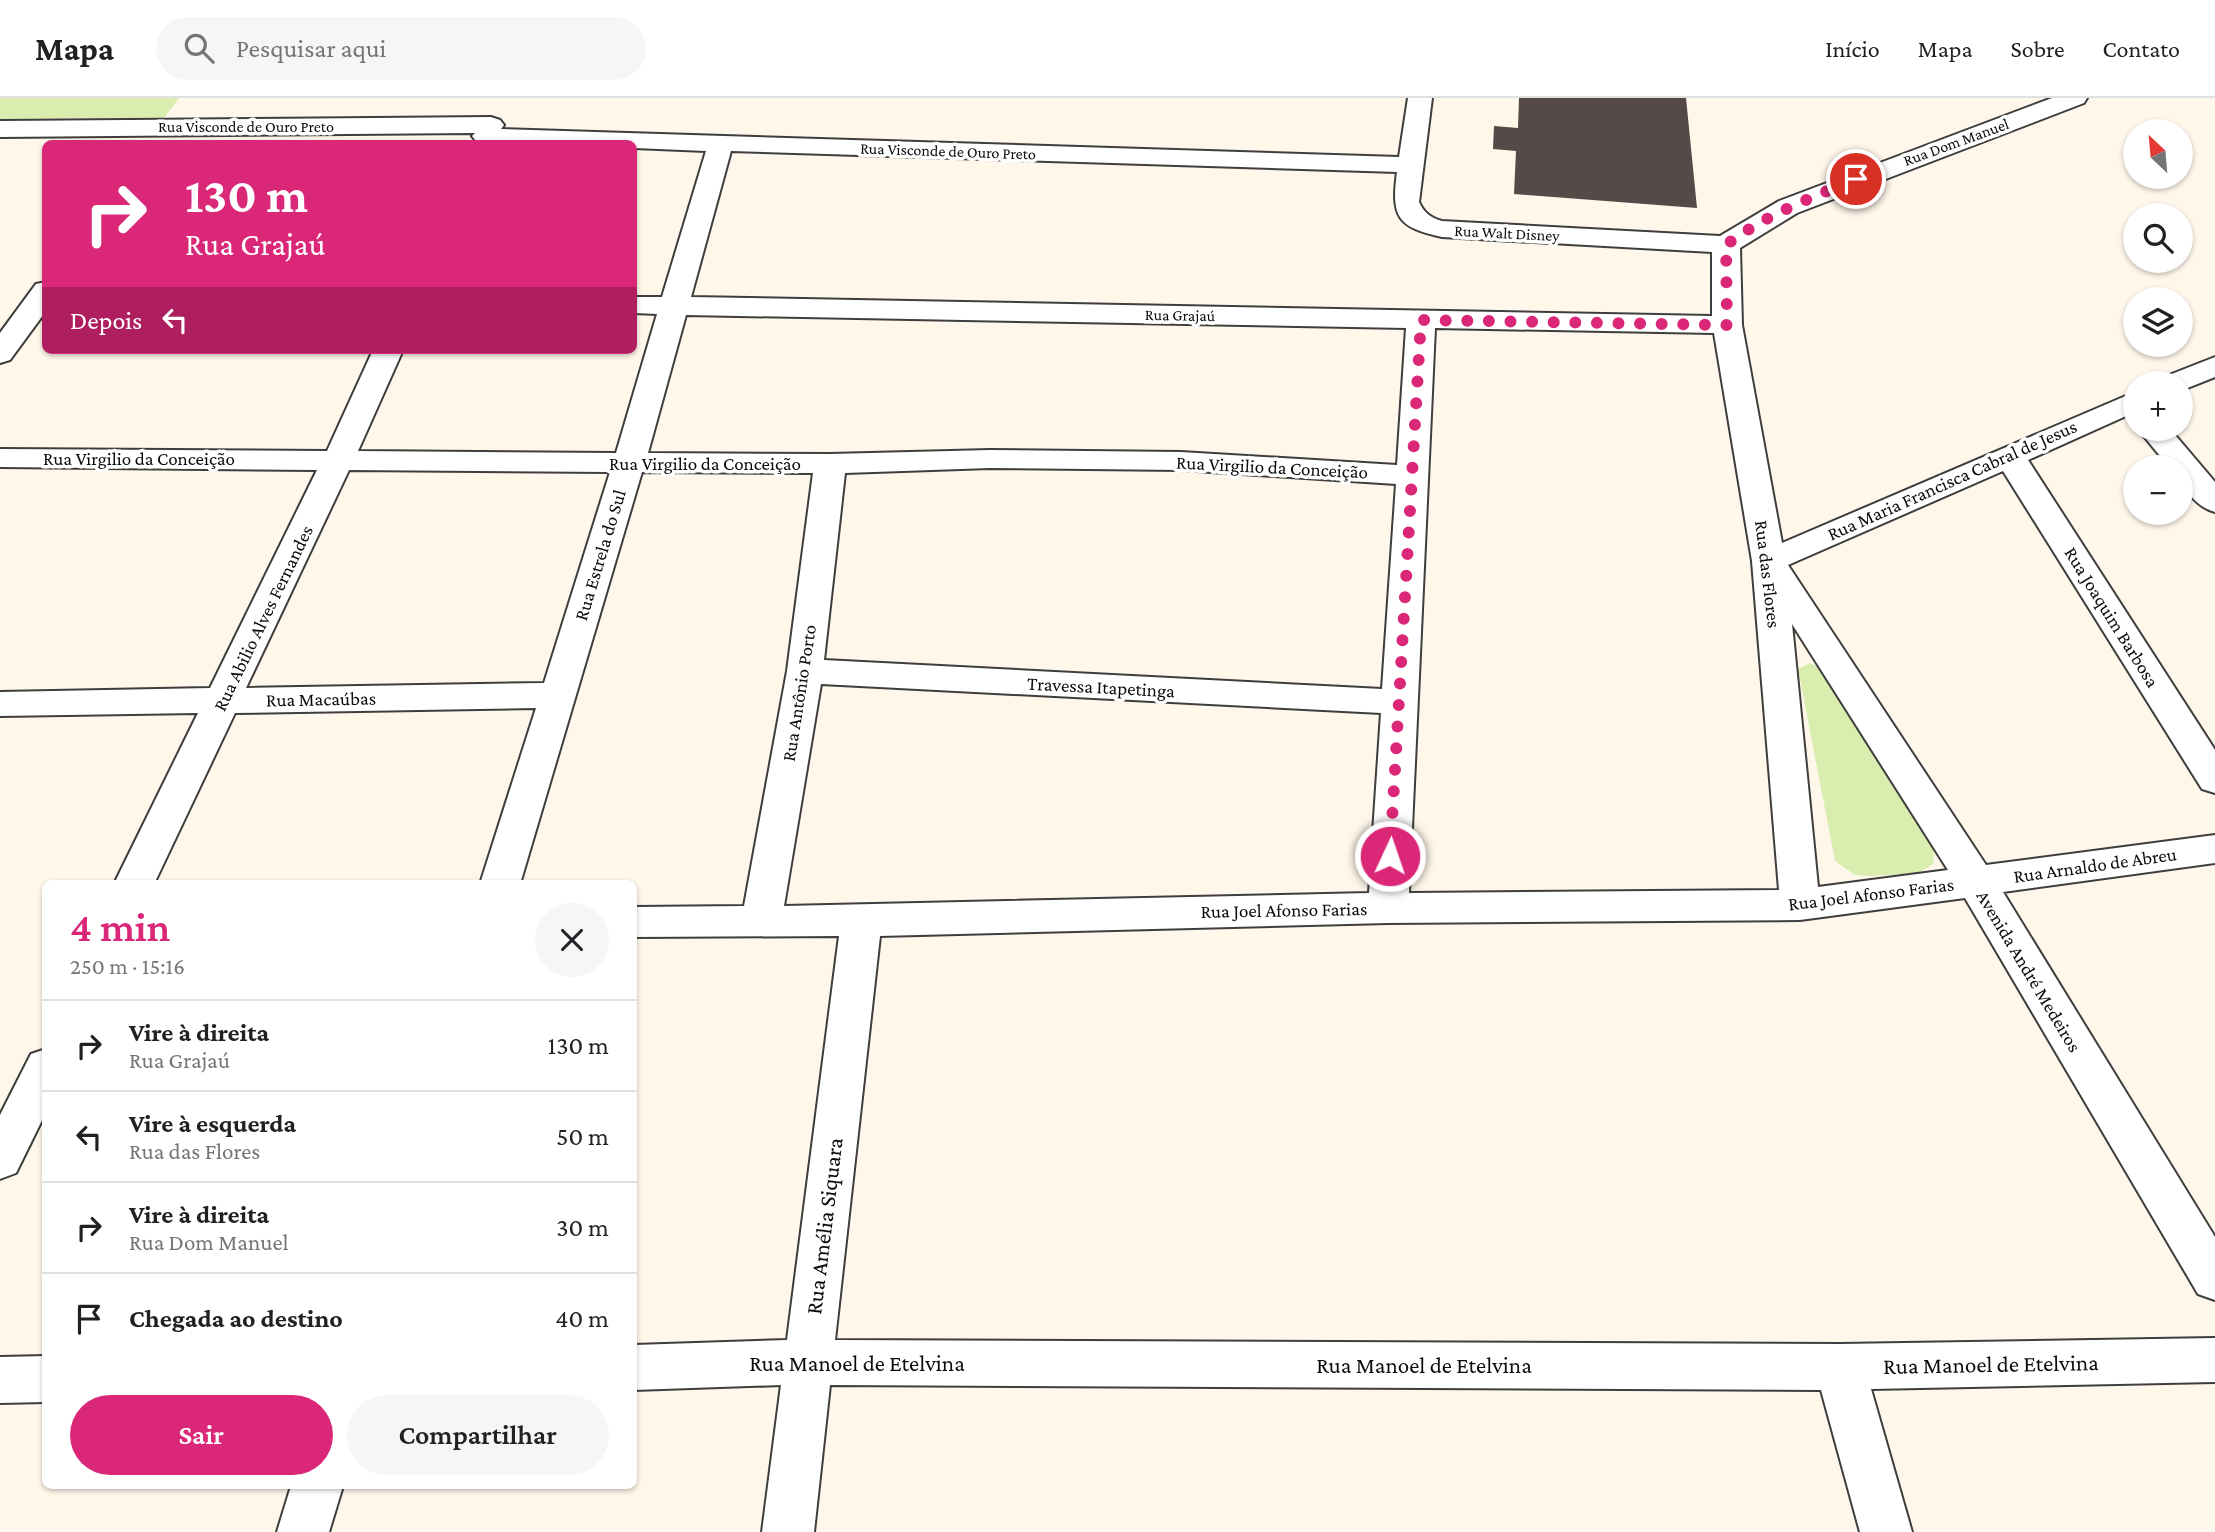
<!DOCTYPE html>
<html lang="pt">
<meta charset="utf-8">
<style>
:root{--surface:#fff;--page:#f6f6f6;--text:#202124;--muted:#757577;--line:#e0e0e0;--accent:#db2777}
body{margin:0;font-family:"Crimson Pro",serif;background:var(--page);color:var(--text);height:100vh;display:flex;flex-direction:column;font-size:26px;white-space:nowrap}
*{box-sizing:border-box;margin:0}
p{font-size:23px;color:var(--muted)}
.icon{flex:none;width:38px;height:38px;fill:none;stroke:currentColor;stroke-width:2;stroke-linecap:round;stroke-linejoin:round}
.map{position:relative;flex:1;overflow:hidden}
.panel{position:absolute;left:42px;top:782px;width:595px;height:609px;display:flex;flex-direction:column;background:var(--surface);border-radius:10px;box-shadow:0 2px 5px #0004}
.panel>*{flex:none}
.top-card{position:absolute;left:42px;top:42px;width:595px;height:214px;border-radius:10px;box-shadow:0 2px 5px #0004;background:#db2777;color:#fff;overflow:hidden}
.needle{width:46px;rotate:334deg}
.controls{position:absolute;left:2123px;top:21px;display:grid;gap:14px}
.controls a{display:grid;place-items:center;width:70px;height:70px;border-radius:50%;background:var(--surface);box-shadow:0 2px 5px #0004;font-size:35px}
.pin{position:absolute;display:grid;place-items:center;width:60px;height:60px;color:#fff;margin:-30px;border:4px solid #fff;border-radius:50%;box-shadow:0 2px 7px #0007}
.me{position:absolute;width:77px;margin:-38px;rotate:3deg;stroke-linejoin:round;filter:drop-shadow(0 0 5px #0008)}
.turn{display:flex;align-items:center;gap:24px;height:147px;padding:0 28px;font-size:32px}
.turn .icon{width:91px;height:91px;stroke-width:2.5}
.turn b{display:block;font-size:49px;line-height:60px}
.then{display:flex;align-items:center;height:66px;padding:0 28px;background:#0003;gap:14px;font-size:26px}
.round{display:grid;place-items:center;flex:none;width:74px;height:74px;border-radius:37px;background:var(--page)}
.overview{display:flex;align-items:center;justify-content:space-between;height:119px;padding:0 28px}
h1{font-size:42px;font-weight:600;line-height:52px;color:var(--accent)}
.cta{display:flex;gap:14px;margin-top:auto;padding:14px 28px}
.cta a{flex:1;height:80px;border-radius:42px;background:var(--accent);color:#fff;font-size:28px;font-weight:600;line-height:80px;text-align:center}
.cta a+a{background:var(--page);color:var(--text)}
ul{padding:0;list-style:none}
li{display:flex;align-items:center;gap:21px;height:91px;padding:0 28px;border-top:2px solid var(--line)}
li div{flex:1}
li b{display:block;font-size:26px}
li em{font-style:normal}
header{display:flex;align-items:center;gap:42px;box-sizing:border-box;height:98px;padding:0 35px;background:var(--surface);border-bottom:2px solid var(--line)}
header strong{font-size:33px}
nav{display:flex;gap:38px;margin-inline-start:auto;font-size:24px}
.search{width:490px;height:63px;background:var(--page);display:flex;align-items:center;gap:18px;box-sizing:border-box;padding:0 24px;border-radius:38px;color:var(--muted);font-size:26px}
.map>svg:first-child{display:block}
.green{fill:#d9edaf}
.building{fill:#554a47}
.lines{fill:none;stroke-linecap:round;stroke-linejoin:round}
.street-casing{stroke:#3e3e3e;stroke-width:4}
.street{fill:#fff;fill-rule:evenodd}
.route{stroke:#db2777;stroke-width:12;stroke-dasharray:0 21.6}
.labels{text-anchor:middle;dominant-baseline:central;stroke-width:7;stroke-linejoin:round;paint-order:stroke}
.far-street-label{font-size:16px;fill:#0b0b0b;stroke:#fff}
.street-label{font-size:19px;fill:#0b0b0b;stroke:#fff}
.near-street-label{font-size:23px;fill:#0b0b0b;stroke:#fff}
</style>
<header>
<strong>Mapa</strong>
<div class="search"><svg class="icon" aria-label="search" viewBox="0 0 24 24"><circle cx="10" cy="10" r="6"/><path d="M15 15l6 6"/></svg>Pesquisar aqui</div>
<nav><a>Início</a><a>Mapa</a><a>Sobre</a><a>Contato</a></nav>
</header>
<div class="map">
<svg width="2215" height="1434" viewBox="0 0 2215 1434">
<rect width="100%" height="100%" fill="#fff7ea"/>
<!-- green -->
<path class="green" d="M0 0H179L164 20 0 21Z
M1810 565 1822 571 1935 750 1933 766 1919 775 1871 778 1855 777 1835 763 1798 571Z"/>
<!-- building -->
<path class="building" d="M1519 0H1686L1697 110 1514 96 1516 53 1493 51 1494 28 1518 30Z"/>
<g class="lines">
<defs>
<path id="street" d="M1408 0H1432L1419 104C1424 115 1431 120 1442 123L1720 138 1779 103 2052 0H2087L2084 5 1797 115 1740 150 1742 227 1782 445 2135 294V314L2028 362 2215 652V695L2202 691 2003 373 1788 467 1986 767 2215 737V765L2003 794 2215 1139V1202L2198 1196 1965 800 1800 822 1388 825 880 838 835 1242 1840 1246 2215 1240V1284L1871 1291 1912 1434H1860L1821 1292 830 1287 814 1434H762L781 1287 634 1292V1247L787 1242 839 838 634 839V809L744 808 787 573 813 375 642 374 520 786H480L536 610 235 615 154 786H114L198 615 0 618V594L210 590 317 372 0 369V351L327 353 373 252H403L358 353 616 355 657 216 634 215V199H662L706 53 634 50V46H485L476 43 472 38 475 35 0 39V23L491 19 500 22 504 27 501 31 1399 59ZM731 53 1397 74C1391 119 1397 129 1442 139L1712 154V218L691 199ZM686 217 1406 230 1397 367 1181 354 990 352 830 356 648 355ZM1435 230 1714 235 1752 463 1779 792 1409 795ZM990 370 1181 372 1396 386 1382 591 824 562 845 375ZM349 372 610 374 544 585 246 590ZM1792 526 1948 772 1818 789ZM821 586 1381 615 1369 795 784 808Z
M46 184V213L10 262 0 265V235L36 186Z
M2215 259V279L2180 293V285H2160L2164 279Z
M2138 331H2170L2215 384V414C2196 409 2180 389 2180 369H2169Z
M46 951V1014L16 1075 0 1081V1017L31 956Z
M46 1258V1304L0 1305V1259Z
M291 1388H343L329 1434H277Z"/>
</defs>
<!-- street casing -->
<use href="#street" class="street-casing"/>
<!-- street -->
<use href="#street" class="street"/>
</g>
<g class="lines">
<!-- route -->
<path class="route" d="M1390 758 1421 222 1727 227 1726 147C1765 117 1811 100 1856 81"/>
</g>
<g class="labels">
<!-- far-street labels -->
<g class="far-street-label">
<text x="246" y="28">Rua Visconde de Ouro Preto</text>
<text transform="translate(1956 44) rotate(-20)">Rua Dom Manuel</text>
<text transform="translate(948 53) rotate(2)">Rua Visconde de Ouro Preto</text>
<text transform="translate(1507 135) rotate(3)">Rua Walt Disney</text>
<text transform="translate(1180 217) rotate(1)">Rua Grajaú</text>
</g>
<!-- street labels -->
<g class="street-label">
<text x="139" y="360">Rua Virgilio da Conceição</text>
<text x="705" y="365">Rua Virgilio da Conceição</text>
<text transform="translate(1272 369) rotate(3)">Rua Virgilio da Conceição</text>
<text transform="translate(1952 382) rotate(-24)">Rua Maria Francisca Cabral de Jesus</text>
<text transform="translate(600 457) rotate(-73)">Rua Estrela do Sul</text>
<text transform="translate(1768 476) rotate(83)">Rua das Flores</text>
<text transform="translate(2112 519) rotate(58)">Rua Joaquim Barbosa</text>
<text transform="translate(263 520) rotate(-64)">Rua Abilio Alves Fernandes</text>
<text transform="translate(1101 589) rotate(3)">Travessa Itapetinga</text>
<text transform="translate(799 595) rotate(-81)">Rua Antônio Porto</text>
<text transform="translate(321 601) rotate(-1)">Rua Macaúbas</text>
<text transform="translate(2095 767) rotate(-8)">Rua Arnaldo de Abreu</text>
<text transform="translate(1871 796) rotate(-7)">Rua Joel Afonso Farias</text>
<text transform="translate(1284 812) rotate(-1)">Rua Joel Afonso Farias</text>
<text transform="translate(2029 873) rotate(59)">Avenida André Medeiros</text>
</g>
<!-- near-street labels -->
<g class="near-street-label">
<text transform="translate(824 1128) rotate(-83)">Rua Amélia Siquara</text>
<text x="857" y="1265">Rua Manoel de Etelvina</text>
<text transform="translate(1991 1266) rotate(-1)">Rua Manoel de Etelvina</text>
<text x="1424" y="1267">Rua Manoel de Etelvina</text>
</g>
</g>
</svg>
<div class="controls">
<a><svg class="needle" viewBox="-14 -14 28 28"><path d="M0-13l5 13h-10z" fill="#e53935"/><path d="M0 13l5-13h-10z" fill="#757577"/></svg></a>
<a><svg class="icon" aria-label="search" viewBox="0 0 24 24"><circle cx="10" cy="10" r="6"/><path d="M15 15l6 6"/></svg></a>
<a><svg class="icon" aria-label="layers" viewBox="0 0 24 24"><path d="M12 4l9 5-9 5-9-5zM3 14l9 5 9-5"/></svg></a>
<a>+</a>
<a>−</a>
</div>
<div class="pin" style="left:1856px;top:81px;background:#d93025"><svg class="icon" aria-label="arrive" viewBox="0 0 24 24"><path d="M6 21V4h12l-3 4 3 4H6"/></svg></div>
<svg class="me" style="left:1390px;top:758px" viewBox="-20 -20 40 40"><circle r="17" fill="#db2777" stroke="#fff" stroke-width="3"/><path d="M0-11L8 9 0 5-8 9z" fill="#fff"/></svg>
<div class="top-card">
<div class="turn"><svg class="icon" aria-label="right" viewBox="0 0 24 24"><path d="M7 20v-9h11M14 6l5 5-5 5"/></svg><div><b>130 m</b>Rua Grajaú</div></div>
<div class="then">Depois<svg class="icon" aria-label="left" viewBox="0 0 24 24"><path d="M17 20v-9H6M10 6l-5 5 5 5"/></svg></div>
</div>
<section class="panel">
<div class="overview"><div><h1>4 min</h1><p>250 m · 15:16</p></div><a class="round"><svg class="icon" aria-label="close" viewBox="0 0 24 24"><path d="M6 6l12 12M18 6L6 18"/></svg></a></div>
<ul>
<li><svg class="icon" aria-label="right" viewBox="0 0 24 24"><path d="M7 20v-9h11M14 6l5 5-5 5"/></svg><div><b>Vire à direita</b><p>Rua Grajaú</p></div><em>130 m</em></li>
<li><svg class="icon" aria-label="left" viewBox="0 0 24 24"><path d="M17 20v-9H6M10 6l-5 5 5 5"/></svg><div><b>Vire à esquerda</b><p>Rua das Flores</p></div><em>50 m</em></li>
<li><svg class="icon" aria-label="right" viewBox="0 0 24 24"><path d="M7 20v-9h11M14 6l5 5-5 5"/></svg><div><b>Vire à direita</b><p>Rua Dom Manuel</p></div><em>30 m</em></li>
<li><svg class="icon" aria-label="arrive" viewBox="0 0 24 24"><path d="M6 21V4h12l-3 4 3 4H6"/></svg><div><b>Chegada ao destino</b></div><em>40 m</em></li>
</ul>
<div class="cta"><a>Sair</a><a>Compartilhar</a></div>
</section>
</div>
